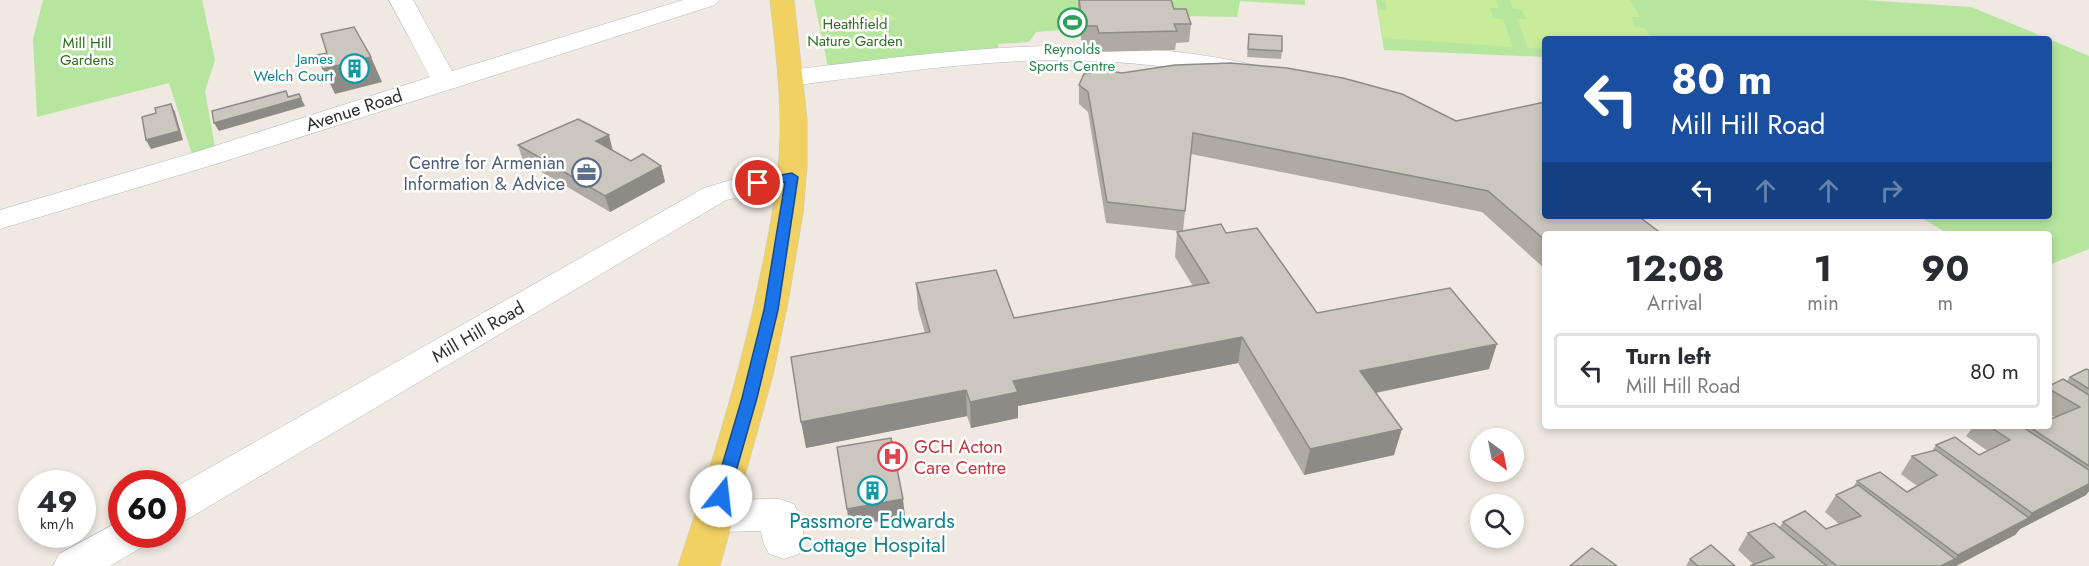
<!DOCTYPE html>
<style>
:root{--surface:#fff;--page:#f7f7f7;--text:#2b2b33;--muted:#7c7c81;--line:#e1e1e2}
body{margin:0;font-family:Jost,sans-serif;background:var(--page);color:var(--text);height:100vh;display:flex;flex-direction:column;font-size:22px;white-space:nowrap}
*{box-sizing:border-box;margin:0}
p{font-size:20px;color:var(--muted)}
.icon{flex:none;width:33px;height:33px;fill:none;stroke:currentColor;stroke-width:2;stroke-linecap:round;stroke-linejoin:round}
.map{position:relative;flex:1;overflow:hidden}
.panel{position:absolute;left:1542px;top:231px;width:510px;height:198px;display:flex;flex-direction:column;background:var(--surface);border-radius:6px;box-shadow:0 3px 9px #0003}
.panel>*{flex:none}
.guide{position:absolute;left:1542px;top:36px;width:510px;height:183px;border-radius:6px;box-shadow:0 3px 9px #0003;background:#1a4fa0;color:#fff;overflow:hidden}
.needle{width:39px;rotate:148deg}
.tools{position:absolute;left:1470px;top:428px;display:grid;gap:12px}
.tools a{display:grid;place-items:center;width:54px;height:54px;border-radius:50%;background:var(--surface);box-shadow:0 3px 9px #0003;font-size:30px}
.speed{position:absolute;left:18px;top:470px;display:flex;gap:12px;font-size:30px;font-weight:700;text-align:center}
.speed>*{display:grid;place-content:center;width:78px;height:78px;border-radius:50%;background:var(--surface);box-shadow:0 3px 9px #0003;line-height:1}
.speed small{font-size:15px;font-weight:400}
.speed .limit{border:9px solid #d22;background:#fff;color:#111}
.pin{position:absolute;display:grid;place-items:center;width:51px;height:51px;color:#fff;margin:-26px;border:3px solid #fff;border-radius:50%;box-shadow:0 2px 6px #0007}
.me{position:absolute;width:66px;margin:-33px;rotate:16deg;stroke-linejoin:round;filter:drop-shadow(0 0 4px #0008)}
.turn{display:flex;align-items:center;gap:21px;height:126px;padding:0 30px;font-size:27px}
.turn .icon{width:78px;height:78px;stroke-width:2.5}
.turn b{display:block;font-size:42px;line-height:51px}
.lanes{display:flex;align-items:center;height:57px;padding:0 30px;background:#0003;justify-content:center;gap:30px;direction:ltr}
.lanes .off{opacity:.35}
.eta{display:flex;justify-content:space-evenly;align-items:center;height:102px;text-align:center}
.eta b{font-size:36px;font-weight:700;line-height:42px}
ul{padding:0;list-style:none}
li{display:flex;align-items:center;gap:18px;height:75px;margin:0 12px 9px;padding:0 18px;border:3px solid var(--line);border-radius:6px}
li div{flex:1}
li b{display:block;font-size:22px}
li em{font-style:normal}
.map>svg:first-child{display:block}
.green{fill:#b6e59e}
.pitch{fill:#c9ec9a}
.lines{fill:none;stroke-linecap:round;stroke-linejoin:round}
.minor-casing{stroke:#b4b7c1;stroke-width:1}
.major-casing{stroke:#c9c9c9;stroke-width:1}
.minor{fill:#fff;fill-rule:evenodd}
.major{fill:#f2d163;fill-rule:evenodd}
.wall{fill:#afaba4}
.shaded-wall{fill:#8e8b86}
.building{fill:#cbc7bf;stroke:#8e8b86;stroke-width:1.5}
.route{fill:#1a73e8;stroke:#114b97;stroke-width:1.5}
.labels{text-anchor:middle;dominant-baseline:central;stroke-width:5;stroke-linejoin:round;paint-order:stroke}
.far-park-label{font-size:15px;fill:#2c6e1b;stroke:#fff}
.far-leisure-label{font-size:15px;fill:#27864d;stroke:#fff}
.far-culture-label{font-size:15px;fill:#0d838f;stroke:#fff;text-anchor:end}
.street-label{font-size:18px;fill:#2e2e2e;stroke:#fff}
.service-label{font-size:18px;fill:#4e5e75;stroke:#fff;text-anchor:end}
.health-label{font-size:18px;fill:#be3a42;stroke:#fff;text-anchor:start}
.near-culture-label{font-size:21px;fill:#0d838f;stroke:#fff}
</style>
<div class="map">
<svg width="2089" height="566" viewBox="0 0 2089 566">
<rect width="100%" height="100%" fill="#efe9e1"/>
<!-- green -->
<path class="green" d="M43 0H202L215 60 205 91 215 147 192 154 169 83 37 117 33 39Z
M814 0H1305V5L1240 1 1237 17 1072 14 1075 24 1059 27 1062 30 1036 32 1029 42 998 44 999 53 828 67Z
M1376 0H1865L1971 7 2049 39H1545V57L1384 50Z
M2049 39 2089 56V249L2049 265V234H1948L1919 216H2049Z"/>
<!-- pitch -->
<path class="pitch" d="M1376 0H1496L1499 8H1490L1493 18 1503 19 1513 47 1383 38 1378 10H1387L1385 1Z
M1510 0H1630L1640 17H1631L1636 27 1645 28 1652 39H1545V49L1528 48 1517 19H1526L1522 10 1513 9Z
M874 10 897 18 874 31 848 22Z"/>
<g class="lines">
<defs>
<path id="minor" d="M389 0H413L452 71 683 0H719L715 5 219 163 0 229V210L199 151 430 77Z
M1048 46C1117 46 1189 49 1257 66L1261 71 1257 76 1248 79C1173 65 1097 58 1021 61 944 65 867 76 790 86L781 83 777 78 781 73 790 70C876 60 962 48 1048 46Z
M792 168 802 171 807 177 802 183 726 200 186 520 172 525V489L704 188 741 177Z
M779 499 794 504C802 520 808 537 799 554L784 559 769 554 763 542 761 531 715 532 700 527 694 516 700 505 715 500Z
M122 520V534H150L144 546 110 566H53L59 554Z"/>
<path id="major" d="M770 0H794L807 119V167L803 213 789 297 773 375 720 566H678C710 469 741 372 761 272 770 228 779 182 780 137 781 91 775 45 770 0Z"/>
</defs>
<!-- minor casing -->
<use href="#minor" class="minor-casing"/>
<!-- major casing -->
<use href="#major" class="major-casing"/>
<!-- minor -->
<use href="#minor" class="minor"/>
<!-- major -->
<use href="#major" class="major"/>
</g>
<!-- wall -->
<path class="wall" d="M1078 0 1174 9 1191 24 1189 42 1176 43 1175 50 1098 52 1096 45H1082L1078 16Z
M1249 34 1282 51 1281 59 1247 57Z
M1122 73 1343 78 1545 234V269L1482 212 1191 154 1183 231 1226 233 1317 313 1489 369 1376 393 1394 455 1304 475 1238 363 1018 406V418L971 428 967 416 806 448 925 333 918 309 916 283 1014 318 1193 286 1175 257 1177 232 1180 231 1106 223 1088 112 1079 104V85Z
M518 145 613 151 631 161 661 166 665 182 610 212 523 161Z
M2089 370V492H2088L2086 495 2020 529 2015 535 1956 566H1750L1754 565 1738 550 1748 533 1779 528 1783 522 1826 529 1839 524 1825 512 1836 495 1853 487 1857 481 1907 492 1917 486 1901 474 1912 456 1932 451 1936 445 1979 455 1988 451 1966 436 1974 426H2049L2051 419 2055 417 2049 414V386L2067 381 2070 377Z
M1690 559 1735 566H1686Z"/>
<!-- shaded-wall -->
<path class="shaded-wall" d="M371 57 382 82 335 94 323 69Z
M301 98 305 106 219 131 214 123Z
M171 104 175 112 183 140 151 149 146 140Z
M609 135 613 151 596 141Z
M661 166 665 182 610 212 605 196Z
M1242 337 1238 363 1018 406V418L971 428 970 402 1013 381Z
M1497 344 1489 369 1354 397 1360 371Z
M966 390 967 416 806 448 801 422Z
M1402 429 1394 455 1304 475 1310 449Z
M2089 484V491L2086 495 2020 529 2015 535 1956 566H1941L1955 559 1958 555 2027 519 2032 513Z
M903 499 905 516 849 527 847 509Z"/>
<!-- building -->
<path class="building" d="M1079 0H1171L1174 9H1186L1191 24H1174L1177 31 1099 33 1097 26H1083Z
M354 27 371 57 323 69 317 55 327 53 321 34Z
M1249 34 1282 36V51L1248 49Z
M1231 63 1287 68 1343 78 1402 94 1456 121 1545 102V216H1638L1662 234H1545V240L1488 191 1193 133 1185 211 1107 202 1088 92 1079 85 1084 74 1104 70 1122 73 1175 65Z
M286 91 288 97 299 94 301 98 214 123 212 111Z
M171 104 179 131 146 140 142 117 156 113 155 108Z
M578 119 609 135 596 141 631 161 643 154 661 166 605 196 518 145Z
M1221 224 1226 233 1257 228 1317 313 1450 288 1497 344 1360 371 1402 429 1310 449 1242 337 1013 381 1018 392 970 402 966 390 801 422 791 357 930 332 916 283 996 270 1014 318 1209 283 1177 232Z
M2086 369 2089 370V389L2070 377Z
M2063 379 2089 395V466L2028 426H2049V418L2051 419 2080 407 2049 389V386Z
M1989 426H2021L2089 470V484L2032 513 1936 445 1955 437 1979 455 2010 440Z
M891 438 903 499 847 509 837 447Z
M1936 450 2029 518 1958 555 1857 481 1880 472 1907 492 1937 475 1912 456Z
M1858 485 1955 559 1941 566H1837L1783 522 1805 511 1826 529 1861 516 1836 495Z
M1774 523 1827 566H1750L1774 557 1748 533Z
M1711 545 1735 566H1698L1690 559Z
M1592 548 1617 566H1570Z"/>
<!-- route -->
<path class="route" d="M792 173 798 177 778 310 757 398 729 496 727 501 721 503 715 501 713 496 742 398 764 310 785 182 758 186 752 183 758 179Z"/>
<!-- icons -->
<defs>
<symbol id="stadium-ring" viewBox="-11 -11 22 22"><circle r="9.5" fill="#fff" stroke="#2e9e5b" stroke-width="1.5"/><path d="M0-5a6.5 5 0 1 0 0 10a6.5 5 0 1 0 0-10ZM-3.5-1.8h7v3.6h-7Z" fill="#2e9e5b"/></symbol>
<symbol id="building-ring" viewBox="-11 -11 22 22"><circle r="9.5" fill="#fff" stroke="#0f9aa8" stroke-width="1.5"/><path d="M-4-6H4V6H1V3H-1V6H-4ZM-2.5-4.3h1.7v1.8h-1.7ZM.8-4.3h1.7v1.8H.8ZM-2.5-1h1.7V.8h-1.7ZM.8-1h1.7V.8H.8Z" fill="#0f9aa8"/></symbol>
<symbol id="office-ring" viewBox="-11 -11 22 22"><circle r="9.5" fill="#fff" stroke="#5c6f8a" stroke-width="1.5"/><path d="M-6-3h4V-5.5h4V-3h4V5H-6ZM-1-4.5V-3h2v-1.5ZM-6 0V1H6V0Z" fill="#5c6f8a"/></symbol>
<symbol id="hospital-ring" viewBox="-11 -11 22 22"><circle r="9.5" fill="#fff" stroke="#e0444e" stroke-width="1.5"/><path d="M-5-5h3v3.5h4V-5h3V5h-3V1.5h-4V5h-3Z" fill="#e0444e"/></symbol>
</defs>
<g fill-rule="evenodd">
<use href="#stadium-ring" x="1056" y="6" width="33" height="33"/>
<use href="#building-ring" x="338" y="52" width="33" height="33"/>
<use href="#office-ring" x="570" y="156" width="33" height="33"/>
<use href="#hospital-ring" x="876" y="440" width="33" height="33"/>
<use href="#building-ring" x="856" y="474" width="33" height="33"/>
</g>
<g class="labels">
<!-- far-park labels -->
<g class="far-park-label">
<text x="855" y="24">Heathfield<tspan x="855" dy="17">Nature Garden</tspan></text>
<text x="87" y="43">Mill Hill<tspan x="87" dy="17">Gardens</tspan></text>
</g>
<!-- far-leisure labels -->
<g class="far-leisure-label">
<text x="1072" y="49">Reynolds<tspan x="1072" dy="17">Sports Centre</tspan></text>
</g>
<!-- far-culture labels -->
<g class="far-culture-label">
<text x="333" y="59">James<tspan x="333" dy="17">Welch Court</tspan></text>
</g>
<!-- street labels -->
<g class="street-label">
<text transform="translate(354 110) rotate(-18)">Avenue Road</text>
<text transform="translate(478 332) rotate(-30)">Mill Hill Road</text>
</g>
<!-- service labels -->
<g class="service-label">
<text x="565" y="163">Centre for Armenian<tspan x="565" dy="21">Information &amp; Advice</tspan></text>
</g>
<!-- health labels -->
<g class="health-label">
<text x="914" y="447">GCH Acton<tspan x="914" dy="21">Care Centre</tspan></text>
</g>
<!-- near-culture labels -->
<g class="near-culture-label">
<text x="872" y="521">Passmore Edwards<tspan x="872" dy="24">Cottage Hospital</tspan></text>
</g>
</g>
</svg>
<div class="tools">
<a><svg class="needle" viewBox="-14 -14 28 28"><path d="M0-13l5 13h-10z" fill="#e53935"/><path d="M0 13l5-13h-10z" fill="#7c7c81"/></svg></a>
<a><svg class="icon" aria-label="search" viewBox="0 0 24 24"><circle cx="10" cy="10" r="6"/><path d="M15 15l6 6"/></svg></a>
</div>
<div class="speed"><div>49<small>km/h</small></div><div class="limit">60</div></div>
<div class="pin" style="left:758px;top:183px;background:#d93025"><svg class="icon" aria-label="arrive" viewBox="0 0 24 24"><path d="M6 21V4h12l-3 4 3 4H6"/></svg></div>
<svg class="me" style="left:721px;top:496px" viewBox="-20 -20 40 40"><circle r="19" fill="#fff"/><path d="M0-13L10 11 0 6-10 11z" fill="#1a73e8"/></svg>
<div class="guide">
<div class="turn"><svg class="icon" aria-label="left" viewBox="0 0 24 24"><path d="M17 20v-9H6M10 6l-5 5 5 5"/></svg><div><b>80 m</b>Mill Hill Road</div></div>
<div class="lanes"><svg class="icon" aria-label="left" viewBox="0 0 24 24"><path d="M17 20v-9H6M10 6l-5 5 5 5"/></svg><svg class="icon off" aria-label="ahead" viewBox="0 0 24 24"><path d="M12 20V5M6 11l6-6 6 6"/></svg><svg class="icon off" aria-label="ahead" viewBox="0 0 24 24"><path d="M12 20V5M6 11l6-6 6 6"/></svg><svg class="icon off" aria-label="right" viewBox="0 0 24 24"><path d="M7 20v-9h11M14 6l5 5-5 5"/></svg></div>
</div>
<section class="panel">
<div class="eta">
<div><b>12:08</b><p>Arrival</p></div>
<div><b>1</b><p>min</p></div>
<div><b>90</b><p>m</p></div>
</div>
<ul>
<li><svg class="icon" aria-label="left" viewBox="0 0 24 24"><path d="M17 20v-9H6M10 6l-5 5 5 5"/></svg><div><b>Turn left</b><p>Mill Hill Road</p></div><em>80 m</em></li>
</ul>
</section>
</div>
